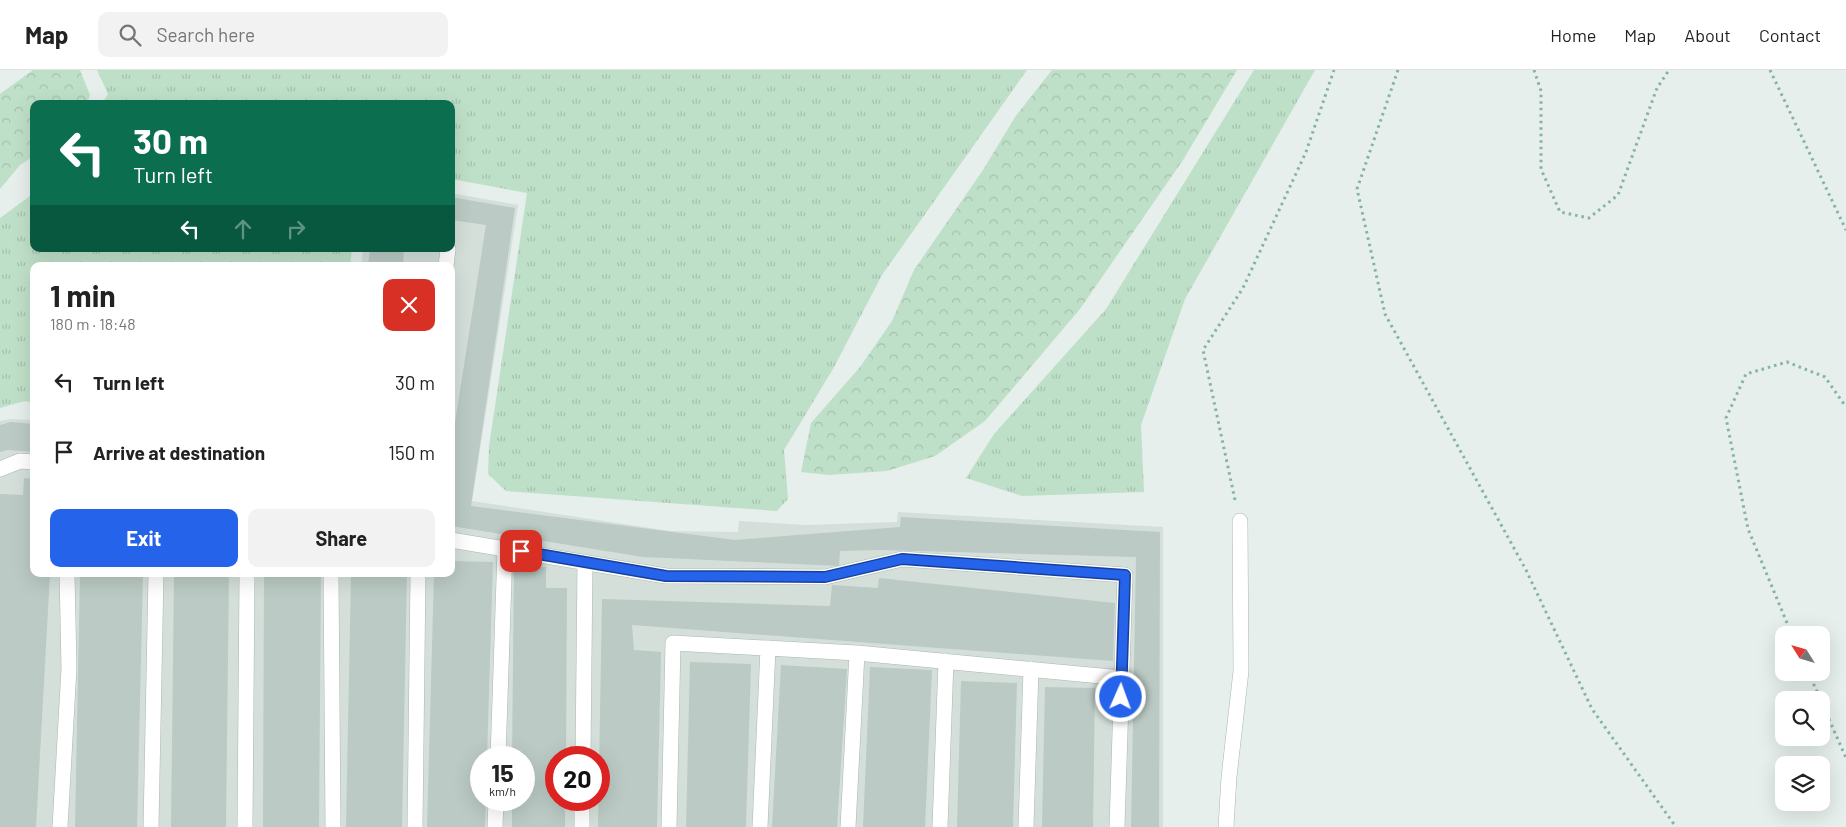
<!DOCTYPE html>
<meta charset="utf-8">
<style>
:root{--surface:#fff;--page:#f2f2f2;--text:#222;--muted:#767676;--line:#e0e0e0;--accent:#2563eb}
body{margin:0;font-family:Barlow,sans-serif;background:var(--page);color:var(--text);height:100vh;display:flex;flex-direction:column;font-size:19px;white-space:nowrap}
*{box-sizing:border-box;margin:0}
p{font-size:16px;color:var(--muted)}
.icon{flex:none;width:28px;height:28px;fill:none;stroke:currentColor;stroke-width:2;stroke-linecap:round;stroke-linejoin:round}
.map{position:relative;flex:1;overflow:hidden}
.details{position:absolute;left:30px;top:192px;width:425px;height:315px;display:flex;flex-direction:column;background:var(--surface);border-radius:10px;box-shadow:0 5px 20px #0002}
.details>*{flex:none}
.top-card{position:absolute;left:30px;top:30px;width:425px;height:152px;border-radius:10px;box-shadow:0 5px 20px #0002;background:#0b6e4f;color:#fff;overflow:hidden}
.needle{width:32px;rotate:307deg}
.controls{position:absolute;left:1775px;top:556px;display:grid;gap:10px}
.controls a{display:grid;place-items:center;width:55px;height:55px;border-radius:10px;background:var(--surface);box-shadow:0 5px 20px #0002;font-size:25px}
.speed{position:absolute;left:470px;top:676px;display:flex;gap:10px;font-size:25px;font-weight:700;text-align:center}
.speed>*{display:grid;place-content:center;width:65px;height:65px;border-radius:50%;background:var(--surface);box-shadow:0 5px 20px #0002;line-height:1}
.speed small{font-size:12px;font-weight:400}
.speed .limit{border:8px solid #d22;background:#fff;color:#111}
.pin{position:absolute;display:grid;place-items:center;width:42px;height:42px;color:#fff;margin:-21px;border-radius:10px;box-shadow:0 2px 8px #0006}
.me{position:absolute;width:55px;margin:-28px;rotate:2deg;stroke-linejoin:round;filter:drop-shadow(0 0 4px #0008)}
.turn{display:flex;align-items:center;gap:18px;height:105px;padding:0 20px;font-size:22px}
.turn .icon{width:65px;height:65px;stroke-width:2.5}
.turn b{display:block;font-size:35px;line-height:42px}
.lanes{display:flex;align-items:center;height:48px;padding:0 20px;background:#0003;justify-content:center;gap:25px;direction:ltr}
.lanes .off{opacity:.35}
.round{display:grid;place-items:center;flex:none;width:52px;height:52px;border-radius:10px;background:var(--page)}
.overview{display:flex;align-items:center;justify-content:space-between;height:85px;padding:0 20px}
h1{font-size:30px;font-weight:700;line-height:38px}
.cta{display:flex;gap:10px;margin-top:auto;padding:10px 20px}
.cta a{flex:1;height:58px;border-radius:10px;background:var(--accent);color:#fff;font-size:20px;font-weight:700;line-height:58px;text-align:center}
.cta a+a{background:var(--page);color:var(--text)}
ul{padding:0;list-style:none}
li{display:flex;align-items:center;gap:15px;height:70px;padding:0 20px}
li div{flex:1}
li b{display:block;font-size:19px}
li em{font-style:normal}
header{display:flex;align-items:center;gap:30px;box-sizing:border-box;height:70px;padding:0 25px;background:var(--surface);border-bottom:1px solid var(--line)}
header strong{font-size:24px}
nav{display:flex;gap:28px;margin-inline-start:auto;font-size:18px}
.search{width:350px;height:45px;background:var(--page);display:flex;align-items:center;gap:12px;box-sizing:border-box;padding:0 18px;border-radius:10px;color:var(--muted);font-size:19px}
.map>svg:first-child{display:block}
.built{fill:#d4dfda;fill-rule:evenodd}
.grass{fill:url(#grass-tufts)}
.forest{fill:url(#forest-crowns)}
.building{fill:#bbcac4}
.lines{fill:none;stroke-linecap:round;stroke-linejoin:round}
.minor-casing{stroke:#a8b8b2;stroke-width:16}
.path{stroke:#86b3a5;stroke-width:3;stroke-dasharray:2.5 4;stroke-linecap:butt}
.minor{stroke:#fff;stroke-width:15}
.route-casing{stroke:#184099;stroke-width:12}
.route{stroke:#2563eb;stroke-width:9}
</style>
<header>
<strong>Map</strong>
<div class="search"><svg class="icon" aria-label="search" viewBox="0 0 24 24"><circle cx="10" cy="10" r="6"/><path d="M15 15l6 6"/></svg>Search here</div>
<nav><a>Home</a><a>Map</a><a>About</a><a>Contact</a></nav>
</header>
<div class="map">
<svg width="1846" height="757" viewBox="0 0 1846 757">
<defs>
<pattern id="grass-tufts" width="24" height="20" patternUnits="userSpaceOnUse" patternTransform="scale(1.25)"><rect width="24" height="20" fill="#bfe0c8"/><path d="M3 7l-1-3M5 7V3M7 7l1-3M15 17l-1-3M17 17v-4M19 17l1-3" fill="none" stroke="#a4c1ad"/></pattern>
<pattern id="forest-crowns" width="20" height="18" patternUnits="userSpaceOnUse" patternTransform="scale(1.25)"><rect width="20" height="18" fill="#bfe0c8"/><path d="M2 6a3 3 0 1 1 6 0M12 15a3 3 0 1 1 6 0" fill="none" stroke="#a4c1ad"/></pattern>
</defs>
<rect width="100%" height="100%" fill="#e6efeb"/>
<!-- built -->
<path class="built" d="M451 123 518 135 472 431 670 461 738 462 739 451 806 455 897 452 898 442 1163 457V757H0V351L10 349 34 350V504H451V196H361L363 179H451ZM481 688H524V730H481ZM556 688H599V730H556Z"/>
<!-- grass -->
<path class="grass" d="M97 0H1027L882 205 833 299 784 380 788 429 777 441 506 421 488 404 489 376 527 123 451 109V34H102L108 24Z
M1254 0H1315L1185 229 1141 355 1144 422 1022 426 966 408 994 364 1106 239Z
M34 123V179H352L350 196H34V333L25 331 0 338V148Z"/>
<!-- forest -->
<path class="forest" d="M33 0H80L90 25 87 34H34V86L20 95 0 119V24Z
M1052 0H1237L1183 90 1080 239 985 351 935 386 887 401 829 405 801 402 811 353 860 297 892 251 914 200 983 100 1015 47Z"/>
<!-- building -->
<path class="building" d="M451 127 515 138 471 436 735 470 900 457 901 447 1160 462 1159 757H1131L1136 487 879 480 840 481 839 496 643 487 451 456V378L486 155 451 150Z
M370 179H404L403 196H368Z
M11 352 34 354V382L8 380 0 382V355Z
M24 408 34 409V504H50L36 757H0V424L23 425Z
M451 491 493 492 487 688H481V730H486L485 757H427L434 504H451Z
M514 497H546V518H567L566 688H556V730H565V757H512V730H524V688H512Z
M80 504H143L137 757H75Z
M174 504H229L226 757H171Z
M264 504H321L319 757H263Z
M351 504H407L402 757H346Z
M879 508 1115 533 1113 591 632 555 634 580 661 582 657 757H598L602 529 830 536 832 515 878 518Z
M690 592 751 594 746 757H686Z
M781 595 847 599 837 757H772Z
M870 597 932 600 925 757H863Z
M961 611 1017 613 1013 757H957Z
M1045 617 1095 618 1093 757H1042Z"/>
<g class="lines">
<defs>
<path id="minor" d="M446 196 448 179
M0 399 20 391 34 392
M451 470 666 506 825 507 902 489 1125 505 1117 757
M331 504 333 757
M498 688 505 479
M583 688 585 492
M60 757 69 598 67 504
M151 757 156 504
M245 757 247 504
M415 757 418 504
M495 757 496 730
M582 757V730
M669 757 673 573 857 583 1122 608
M760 757 768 578
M848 757 857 583
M940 757 946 591
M1026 757 1031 599
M1226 757 1229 707 1241 601 1240 451"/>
</defs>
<!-- minor casing -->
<use href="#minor" class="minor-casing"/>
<!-- path -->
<path class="path" d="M1398 0 1357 119 1385 244 1526 500 1592 639 1676 757
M1534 0 1541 21V99L1560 142 1589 148 1618 125 1657 18 1669 0
M1770 0 1846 160
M1235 430 1203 280 1243 218 1306 82 1334 0
M1792 565 1748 459 1726 348 1746 304 1787 292 1825 307 1846 337
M1808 602 1821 630
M1821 631 1846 688"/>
<!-- minor -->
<use href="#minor" class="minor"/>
</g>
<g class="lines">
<defs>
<path id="route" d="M521 481 666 506 825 507 902 489 1125 505 1121 627"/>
</defs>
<!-- route casing -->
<use href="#route" class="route-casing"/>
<!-- route -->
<use href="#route" class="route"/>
</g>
</svg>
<div class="controls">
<a><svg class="needle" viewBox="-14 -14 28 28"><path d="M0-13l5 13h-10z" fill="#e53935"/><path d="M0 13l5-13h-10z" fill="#767676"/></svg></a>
<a><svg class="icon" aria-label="search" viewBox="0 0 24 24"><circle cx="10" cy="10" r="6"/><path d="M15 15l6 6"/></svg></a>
<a><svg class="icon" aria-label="layers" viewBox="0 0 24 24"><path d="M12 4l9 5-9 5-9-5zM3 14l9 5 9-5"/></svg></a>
</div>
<div class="speed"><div>15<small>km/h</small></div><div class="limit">20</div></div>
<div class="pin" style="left:521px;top:481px;background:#d93025"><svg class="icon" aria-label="arrive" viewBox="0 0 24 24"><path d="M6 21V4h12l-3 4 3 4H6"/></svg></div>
<svg class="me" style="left:1121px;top:627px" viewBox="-20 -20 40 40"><circle r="17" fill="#2563eb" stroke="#fff" stroke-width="3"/><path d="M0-11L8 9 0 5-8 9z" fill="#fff"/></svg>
<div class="top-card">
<div class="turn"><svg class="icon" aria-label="left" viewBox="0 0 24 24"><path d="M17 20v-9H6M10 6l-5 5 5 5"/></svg><div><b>30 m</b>Turn left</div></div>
<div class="lanes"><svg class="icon" aria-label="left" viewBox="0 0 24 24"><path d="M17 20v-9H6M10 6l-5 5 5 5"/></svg><svg class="icon off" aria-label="ahead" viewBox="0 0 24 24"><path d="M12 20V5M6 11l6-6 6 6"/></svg><svg class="icon off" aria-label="right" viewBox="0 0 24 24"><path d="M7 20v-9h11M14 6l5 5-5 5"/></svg></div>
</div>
<section class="details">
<div class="overview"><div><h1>1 min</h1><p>180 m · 18:48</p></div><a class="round" style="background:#d93025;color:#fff"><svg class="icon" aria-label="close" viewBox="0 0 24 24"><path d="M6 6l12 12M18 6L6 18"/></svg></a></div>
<ul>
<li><svg class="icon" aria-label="left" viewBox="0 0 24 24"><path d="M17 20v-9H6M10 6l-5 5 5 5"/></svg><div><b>Turn left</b></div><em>30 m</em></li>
<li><svg class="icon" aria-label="arrive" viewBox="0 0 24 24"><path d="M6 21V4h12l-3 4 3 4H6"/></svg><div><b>Arrive at destination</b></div><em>150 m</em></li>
</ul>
<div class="cta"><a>Exit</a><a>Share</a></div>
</section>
</div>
